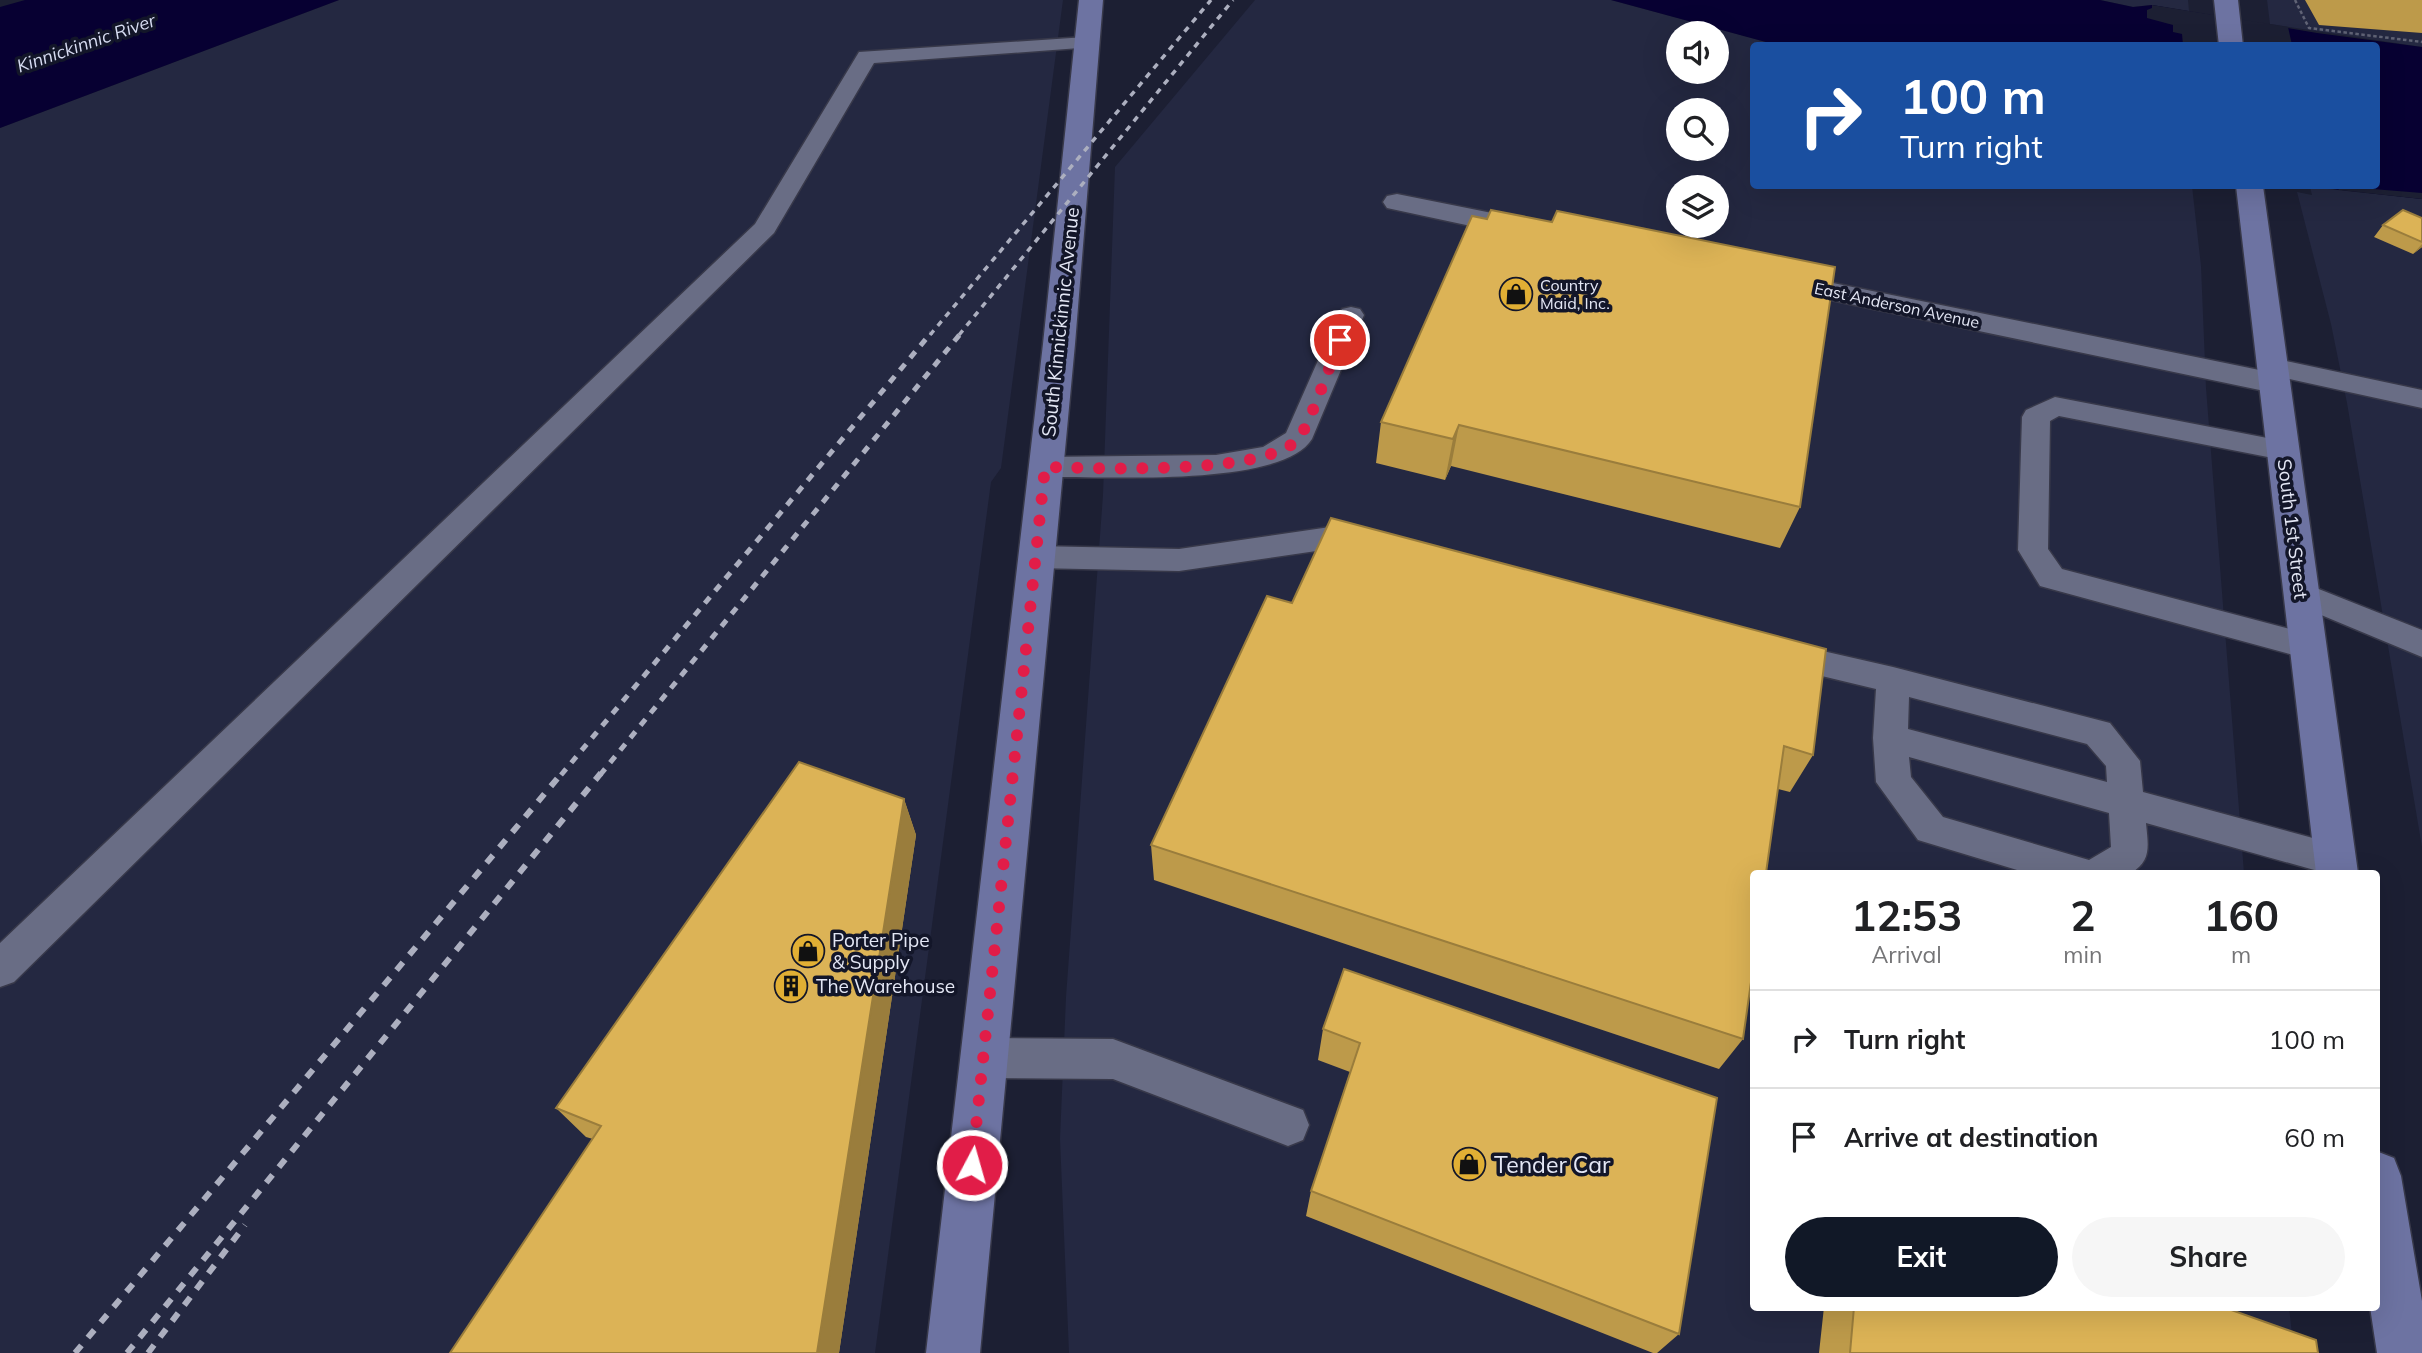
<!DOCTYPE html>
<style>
:root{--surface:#fff;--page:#f6f6f6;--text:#202124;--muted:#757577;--line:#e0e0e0;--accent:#111827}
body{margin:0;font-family:Mulish,sans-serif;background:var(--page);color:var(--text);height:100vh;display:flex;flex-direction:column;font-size:26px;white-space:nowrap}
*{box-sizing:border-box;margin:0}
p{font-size:23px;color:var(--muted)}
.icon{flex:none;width:38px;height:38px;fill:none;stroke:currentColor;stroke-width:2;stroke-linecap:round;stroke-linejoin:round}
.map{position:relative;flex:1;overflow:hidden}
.details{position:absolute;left:1750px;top:870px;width:630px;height:441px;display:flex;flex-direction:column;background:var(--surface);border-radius:7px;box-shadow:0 7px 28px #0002}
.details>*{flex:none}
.top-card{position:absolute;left:1750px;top:42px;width:630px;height:147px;border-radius:7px;box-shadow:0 7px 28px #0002;background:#1a4fa0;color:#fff;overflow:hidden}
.controls{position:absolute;left:1666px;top:21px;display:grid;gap:14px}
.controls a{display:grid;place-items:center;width:63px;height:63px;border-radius:50%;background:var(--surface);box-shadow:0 7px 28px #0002;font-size:35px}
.pin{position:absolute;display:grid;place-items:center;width:60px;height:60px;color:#fff;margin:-30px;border:4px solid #fff;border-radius:50%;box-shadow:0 2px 7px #0007}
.me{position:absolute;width:77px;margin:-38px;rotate:6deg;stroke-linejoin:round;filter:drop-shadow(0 0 5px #0008)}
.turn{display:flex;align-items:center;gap:24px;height:147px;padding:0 35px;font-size:32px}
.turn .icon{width:91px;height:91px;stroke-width:2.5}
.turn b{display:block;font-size:49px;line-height:60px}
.eta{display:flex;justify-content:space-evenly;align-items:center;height:119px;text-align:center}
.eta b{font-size:42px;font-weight:700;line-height:49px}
.primary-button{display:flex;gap:14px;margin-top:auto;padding:14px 35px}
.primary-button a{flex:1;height:80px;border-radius:42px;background:var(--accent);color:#fff;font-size:28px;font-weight:700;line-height:80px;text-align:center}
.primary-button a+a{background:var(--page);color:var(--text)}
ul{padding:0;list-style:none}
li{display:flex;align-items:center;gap:21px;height:98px;padding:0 35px;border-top:2px solid var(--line)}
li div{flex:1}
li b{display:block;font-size:26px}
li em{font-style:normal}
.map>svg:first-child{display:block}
.built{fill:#242841;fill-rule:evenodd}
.water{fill:#070032}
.pier{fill:#1c1f33}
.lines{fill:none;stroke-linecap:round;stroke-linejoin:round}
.lane-casing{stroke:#38394a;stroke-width:3}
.street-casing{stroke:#38394a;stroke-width:3}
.secondary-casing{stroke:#38394a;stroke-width:3}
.path{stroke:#606375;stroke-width:2.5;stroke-dasharray:3.5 2.5;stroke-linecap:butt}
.lane{fill:#696d85;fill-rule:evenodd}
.street{fill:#696d85;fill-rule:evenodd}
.secondary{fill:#6d73a2;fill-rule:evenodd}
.rail-far2{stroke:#acafbf;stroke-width:3.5;stroke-dasharray:6 6;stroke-linecap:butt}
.rail-far1{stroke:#acafbf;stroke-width:5;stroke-dasharray:8 8;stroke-linecap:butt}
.rail{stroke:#acafbf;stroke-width:6;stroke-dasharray:10 10;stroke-linecap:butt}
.wall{fill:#bd9a4a}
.shaded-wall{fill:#9a7d3c}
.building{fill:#dcb356;stroke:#9a7d3c;stroke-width:2}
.route{stroke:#e11d48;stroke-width:12;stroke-dasharray:0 21.6}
.labels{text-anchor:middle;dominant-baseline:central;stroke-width:7;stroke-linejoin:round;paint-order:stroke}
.far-poi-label{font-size:16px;fill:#e4e7f5;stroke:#131629;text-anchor:start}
.far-street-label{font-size:16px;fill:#e4e7f5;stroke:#131629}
.far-water-label{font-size:18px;font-style:italic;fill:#d6dbf1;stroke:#131629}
.street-label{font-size:19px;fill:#e4e7f5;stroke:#131629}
.poi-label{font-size:19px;fill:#e4e7f5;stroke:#131629;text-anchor:start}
.near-poi-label{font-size:23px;fill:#e4e7f5;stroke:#131629;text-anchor:start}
</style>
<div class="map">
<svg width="2422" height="1353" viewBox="0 0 2422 1353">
<rect width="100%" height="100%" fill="#1c1f33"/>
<!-- built -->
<path class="built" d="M339 0H1063L1001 468 991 482 875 1353H0V128Z
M1255 0H1611L1777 45 1754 46V186H2192L2201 266 2206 388 2244 873H1754V1307H2289L2294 1353H1069L1060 1139 1066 997 1103 495 1115 167ZM1678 33H1717V72H1678ZM1678 110H1717V149H1678ZM1678 187H1717V226H1678Z
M2100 0H2188L2189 11 2152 5 2133 7Z
M2267 0H2422V47L2270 24Z
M2310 187 2422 199V847L2347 403 2331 324 2297 192 2312 195Z"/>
<!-- water -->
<path class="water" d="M25 0H339L0 128V7Z
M1611 0H2100L2133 7 2152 5 2317 33 2422 47V199L2306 186H2376V46L1777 45Z"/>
<!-- pier -->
<path class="pier" d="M2152 5 2288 27 2292 45H2183L2182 34 2173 32V25L2147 18V10L2152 8Z
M2336 186 2422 193V199L2339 190Z"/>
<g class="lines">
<defs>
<path id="lane" d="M1086 37 1093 39 1097 43 1093 47 874 63 774 233 14 982 0 987V943L755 224 859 52Z
M1351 307 1360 309 1364 315 1312 439C1282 488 1101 476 1045 477L1035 474 1030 467 1035 460 1045 457 1216 455 1263 447 1286 433 1338 315 1342 309Z
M2272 358 2422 390V408L2262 373 2258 367 2262 361Z
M2055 397 2293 443 2297 450 2293 457 2283 460 2059 416 2050 421 2048 549 2062 569 2320 637 2324 646 2320 655 2308 659 2040 586 2018 550 2022 417 2026 410Z
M1330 527 1375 540 1379 548 1375 556 1364 559 1330 549 1179 571 1035 568 1024 565 1020 557 1024 549 1035 546 1179 549Z
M2301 582 2422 630V657L2290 602 2285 594 2290 586Z
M1779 641 1893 667 2110 723 2140 761 2143 792 2335 844 2348 849 2353 860 2348 871 2325 873 2146 823C2148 845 2152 861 2131 873H2027L1918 840 1876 782 1873 738 1876 689 1767 663 1763 654 1767 645ZM1909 697 2087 744 2106 766 2107 782 1908 729ZM1909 757 2109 813 2111 847 2089 860 1943 817 1911 777Z
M983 1038 1113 1039 1303 1110 1309 1125 1303 1140 1288 1146 1113 1079 983 1078 969 1072 963 1058 969 1044Z"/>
<path id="street" d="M1397 194 1522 219 1532 222 1536 228 1532 234 1522 237 1387 208 1383 202 1387 196Z
M1779 272 2274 373 2285 376 2290 383 2285 390 2274 393 1769 287 1764 281 1769 275Z"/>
<path id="secondary" d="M1079 0H1103L1075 344 980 1353H926L1043 344Z
M2214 0H2238L2243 46H2219Z
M2236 186H2263L2358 873H2316Z
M2376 1151 2394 1158 2401 1176 2422 1301V1353H2377L2370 1307H2376Z"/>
</defs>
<!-- lane casing -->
<use href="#lane" class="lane-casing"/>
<!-- street casing -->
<use href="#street" class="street-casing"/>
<!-- secondary casing -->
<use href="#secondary" class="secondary-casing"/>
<!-- path -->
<path class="path" d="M2295 0 2309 28 2422 42"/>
<!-- lane -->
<use href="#lane" class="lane"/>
<!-- street -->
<use href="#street" class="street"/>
<!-- secondary -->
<use href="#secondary" class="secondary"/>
<!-- rail-far2 -->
<path class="rail-far2" d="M930 335 1211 0
M959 335 1233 0"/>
<!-- rail-far1 -->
<path class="rail-far1" d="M561 775 931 333
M600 775 961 333"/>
<!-- rail -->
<path class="rail" d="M75 1353 562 773
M127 1353 601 773
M148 1353 245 1225"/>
</g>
<!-- wall -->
<path class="wall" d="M2305 0H2422V33L2319 25Z
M1472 216 1800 507 1780 548 1451 466 1445 480 1376 463 1381 422Z
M2422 218V247L2413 254 2374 237 2383 225Z
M1267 596 1813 755 1790 792 1778 789 1743 1039 1719 1069 1154 880 1151 845Z
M904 799 916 835 839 1353H450L593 1139 586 1137 556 1108Z
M1344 969 1679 1334 1657 1353H1653L1306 1216 1311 1191 1350 1072 1318 1060 1323 1029Z
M1824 1307H2223L2318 1353H1819Z"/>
<!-- shaded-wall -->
<path class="shaded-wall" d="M2422 244V247L2413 254Z
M1459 425 1451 466 1445 480 1453 439Z
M904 799 916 835 839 1353H817Z"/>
<!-- building -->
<path class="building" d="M1491 210 1552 222 1557 211 1835 267 1800 507 1459 425 1453 439 1381 422 1472 216 1487 219Z
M2403 210 2422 218V242L2383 225Z
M1331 518 1826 649 1813 755 1784 746 1766 873H1754V961L1743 1039 1151 845 1267 596 1292 603Z
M799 762 904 799 817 1353H450L601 1126 556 1108Z
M1344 969 1717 1098 1679 1334 1311 1191 1360 1043 1323 1029Z
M1854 1307H2223L2316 1340 2318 1353H1850Z"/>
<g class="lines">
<!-- route -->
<path class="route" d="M972 1165 1045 467C1096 468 1265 476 1298 439 1309 427 1332 359 1340 340"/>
</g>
<!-- icons -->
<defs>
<symbol id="shop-disc" viewBox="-11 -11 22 22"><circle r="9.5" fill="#e1af34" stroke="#131629"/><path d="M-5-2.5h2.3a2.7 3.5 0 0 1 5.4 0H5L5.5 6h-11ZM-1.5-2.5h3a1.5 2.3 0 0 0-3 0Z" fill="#111"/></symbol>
<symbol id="building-disc" viewBox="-11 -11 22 22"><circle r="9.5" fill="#e1af34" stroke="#131629"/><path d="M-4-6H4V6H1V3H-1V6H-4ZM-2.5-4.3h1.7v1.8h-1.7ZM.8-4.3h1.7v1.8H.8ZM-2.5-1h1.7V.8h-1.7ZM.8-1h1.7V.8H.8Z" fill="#111"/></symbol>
</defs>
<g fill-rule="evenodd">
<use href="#shop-disc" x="1497" y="275" width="38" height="38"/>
<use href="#shop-disc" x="789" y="932" width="38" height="38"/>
<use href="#building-disc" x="772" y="967" width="38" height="38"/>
<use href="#shop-disc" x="1450" y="1145" width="38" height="38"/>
</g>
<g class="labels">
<!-- far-poi labels -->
<g class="far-poi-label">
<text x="1540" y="285">Country<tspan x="1540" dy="18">Maid, Inc.</tspan></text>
</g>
<!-- far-street labels -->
<g class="far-street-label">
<text transform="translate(1897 305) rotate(12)">East Anderson Avenue</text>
</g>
<!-- far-water labels -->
<g class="far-water-label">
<text transform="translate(86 43) rotate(-19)">Kinnickinnic River</text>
</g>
<!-- street labels -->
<g class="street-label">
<text transform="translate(1060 322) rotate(-84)">South Kinnickinnic Avenue</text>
<text transform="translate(2293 529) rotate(83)">South 1st Street</text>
</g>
<!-- poi labels -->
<g class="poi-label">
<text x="832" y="940">Porter Pipe<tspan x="832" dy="22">&amp; Supply</tspan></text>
<text x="816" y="986">The Warehouse</text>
</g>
<!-- near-poi labels -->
<g class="near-poi-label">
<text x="1494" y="1164">Tender Car</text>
</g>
</g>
</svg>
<div class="controls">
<a><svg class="icon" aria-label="sound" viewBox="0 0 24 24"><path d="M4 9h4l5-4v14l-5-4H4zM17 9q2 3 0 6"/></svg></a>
<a><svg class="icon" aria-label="search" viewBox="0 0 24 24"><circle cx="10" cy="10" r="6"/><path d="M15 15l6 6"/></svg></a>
<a><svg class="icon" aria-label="layers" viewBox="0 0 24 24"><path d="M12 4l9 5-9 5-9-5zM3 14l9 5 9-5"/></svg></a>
</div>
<div class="pin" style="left:1340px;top:340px;background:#d93025"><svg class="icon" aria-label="arrive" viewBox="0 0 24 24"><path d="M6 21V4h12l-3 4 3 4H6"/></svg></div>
<svg class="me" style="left:972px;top:1165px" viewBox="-20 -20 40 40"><circle r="17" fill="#e11d48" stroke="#fff" stroke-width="3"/><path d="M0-11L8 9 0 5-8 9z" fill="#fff"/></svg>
<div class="top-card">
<div class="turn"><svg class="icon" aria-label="right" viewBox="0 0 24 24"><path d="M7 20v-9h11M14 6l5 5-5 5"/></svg><div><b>100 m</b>Turn right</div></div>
</div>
<section class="details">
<div class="eta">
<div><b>12:53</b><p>Arrival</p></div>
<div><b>2</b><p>min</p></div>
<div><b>160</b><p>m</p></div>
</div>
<ul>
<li><svg class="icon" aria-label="right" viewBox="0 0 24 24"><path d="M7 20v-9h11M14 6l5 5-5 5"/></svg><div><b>Turn right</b></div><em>100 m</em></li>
<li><svg class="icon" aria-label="arrive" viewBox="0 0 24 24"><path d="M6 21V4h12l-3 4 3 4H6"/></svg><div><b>Arrive at destination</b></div><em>60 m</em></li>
</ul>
<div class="primary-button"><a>Exit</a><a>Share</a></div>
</section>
</div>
